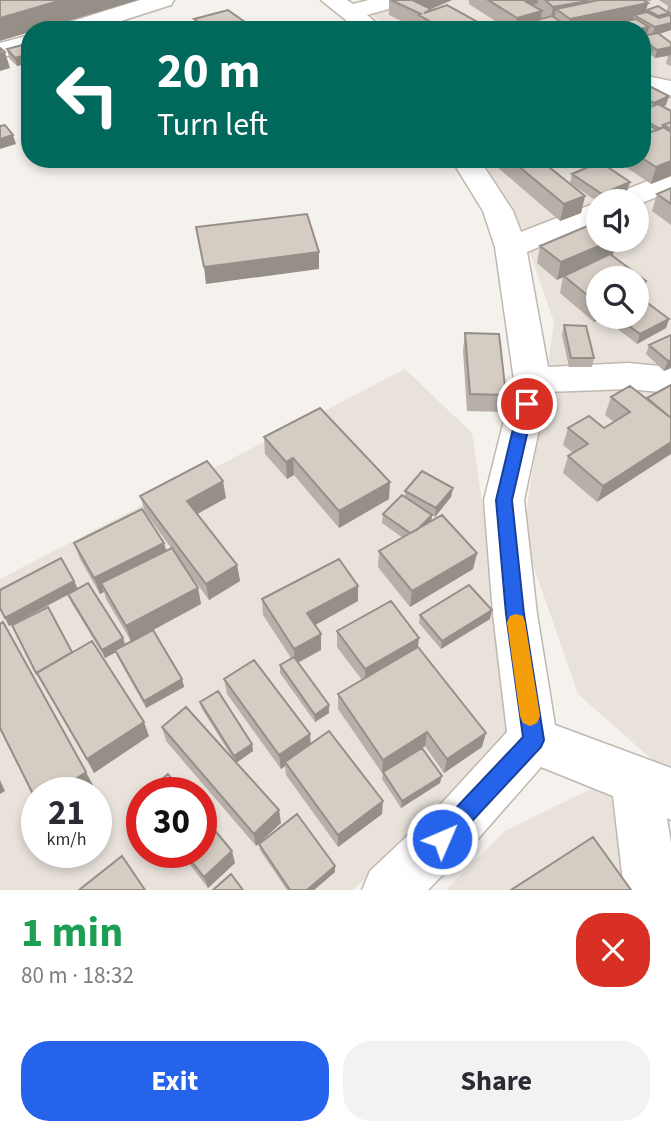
<!DOCTYPE html>
<meta charset="utf-8">
<style>
:root{--surface:#fff;--page:#f2f2f3;--text:#2b2b33;--muted:#7c7c81;--accent:#2563eb}
body{margin:0;font-family:"Source Sans 3",sans-serif;background:var(--page);color:var(--text);height:100vh;display:flex;flex-direction:column;font-size:26px;white-space:nowrap}
*{box-sizing:border-box;margin:0}
p{font-size:23px;color:var(--muted)}
.icon{flex:none;width:38px;height:38px;fill:none;stroke:currentColor;stroke-width:2;stroke-linecap:round;stroke-linejoin:round}
.map{position:relative;height:890px;overflow:hidden}
.panel{display:flex;flex-direction:column;background:var(--surface);flex:1}
.panel>*{flex:none}
.guide{position:absolute;left:21px;top:21px;width:630px;height:147px;border-radius:28px;box-shadow:0 4px 10px #0003;background:#00695c;color:#fff;overflow:hidden}
.fabs{position:absolute;left:586px;top:189px;display:grid;gap:14px}
.fabs a{display:grid;place-items:center;width:63px;height:63px;border-radius:50%;background:var(--surface);box-shadow:0 4px 10px #0003;font-size:35px}
.speed{position:absolute;left:21px;top:777px;display:flex;gap:14px;font-size:35px;font-weight:700;text-align:center}
.speed>*{display:grid;place-content:center;width:91px;height:91px;border-radius:50%;background:var(--surface);box-shadow:0 4px 10px #0003;line-height:1}
.speed small{font-size:18px;font-weight:400}
.speed .limit{border:10px solid #d22;background:#fff;color:#111}
.pin{position:absolute;display:grid;place-items:center;width:60px;height:60px;color:#fff;margin:-30px;border:4px solid #fff;border-radius:50%;box-shadow:0 2px 7px #0007}
.me{position:absolute;width:77px;margin:-38px;rotate:45deg;stroke-linejoin:round;filter:drop-shadow(0 0 5px #0008)}
.turn{display:flex;align-items:center;gap:24px;height:147px;padding:0 21px;font-size:32px}
.turn .icon{width:91px;height:91px;stroke-width:2.5}
.turn b{display:block;font-size:49px;line-height:60px}
.round{display:grid;place-items:center;flex:none;width:74px;height:74px;border-radius:28px;background:var(--page)}
.overview{display:flex;align-items:center;justify-content:space-between;height:119px;padding:0 21px}
h1{font-size:42px;font-weight:700;line-height:52px;color:#1e9e55}
.button{display:flex;gap:14px;margin-top:auto;padding:14px 21px}
.button a{flex:1;height:80px;border-radius:28px;background:var(--accent);color:#fff;font-size:28px;font-weight:700;line-height:80px;text-align:center}
.button a+a{background:var(--page);color:var(--text)}
.map>svg:first-child{display:block}
.residential{fill:#e8e2db;fill-rule:evenodd}
.lines{fill:none;stroke-linecap:round;stroke-linejoin:round}
.minor-casing{stroke:#bfb8b0;stroke-width:3}
.minor{fill:#fff;fill-rule:evenodd}
.wall{fill:#b7afa8}
.shaded-wall{fill:#958f88}
.building{fill:#d5ccc3;stroke:#958f88;stroke-width:2}
.route{fill:#2563eb;stroke:#184099;stroke-width:2}
.slow{fill:#f59e0b}
</style>
<div class="map">
<svg width="671" height="890" viewBox="0 0 671 890">
<rect width="100%" height="100%" fill="#f5f1ed"/>
<!-- residential -->
<path class="residential" d="M361 0H671V771L657 764 578 694 523 536 554 322 522 230 482 159H642V30H391L354 2ZM598 201H637V240H598ZM598 278H637V317H598Z
M405 369 472 433 492 570 512 741 353 890H0V579ZM37 793H96V852H37ZM142 793H201V852H142Z
M611 779 650 890H446L505 831Z"/>
<g class="lines">
<defs>
<path id="minor" d="M140 0H174L171 5 93 30H56L60 25Z
M321 0H347L353 4 369 0H406L403 5 367 15 385 30H358Z
M30 35V50L0 58V43Z
M642 75 671 81V97L642 91Z
M451 159H479L513 211 521 232 598 202V222L527 252 548 367 628 363 671 367V393L628 389 547 392 524 500 537 614 555 725 671 768V820L667 818 671 843V890H624L613 796 541 767 477 840 428 890H362L370 871 441 804 507 732 493 614 484 500 514 380 495 247 483 211Z
M671 172V191L637 205V201H607L612 195Z"/>
</defs>
<!-- minor casing -->
<use href="#minor" class="minor-casing"/>
<!-- minor -->
<use href="#minor" class="minor"/>
</g>
<!-- wall -->
<path class="wall" d="M389 0H452L431 9V11L476 21 475 30H418V29L389 15Z
M469 0H651V1L646 2 648 3 645 12 647 10 667 11 668 6 659 0H671V30L659 34 671 43V66L666 64 668 56 655 58 651 55 650 59 642 60V30H499L506 28 469 4Z
M194 19 249 30H196Z
M30 43V63L17 66 9 58 7 49Z
M642 86 666 105 663 107 671 111V176L651 184 617 161V159H642Z
M488 159H539L585 196 581 213 560 221Z
M572 174 630 182 627 191 603 201H598V202L570 183Z
M671 188V225L652 211 657 194Z
M540 246 613 255H612L641 298 669 319 666 328 637 344 605 319 606 317H637L598 278V317H604L594 322 560 293 563 277 557 280 537 263Z
M564 325 594 358 592 367H569L562 335Z
M465 333 506 395 503 412 467 411 463 350Z
M671 335V368L664 371 646 354 649 345Z
M671 385 597 502 563 473 568 456 573 453 563 445 568 428H604L614 422 605 415 611 397 647 399Z
M264 437 389 499 339 528 294 475 287 479 265 454Z
M453 488 451 497 435 517 432 515 431 522 477 553 473 569 410 607 378 567 379 551 403 538 382 523 383 514 405 497V491Z
M140 496 226 498 197 514 237 565 240 581 209 600 178 558 198 588 201 604 153 630 182 679 184 687 146 708 118 658 116 652 105 658 71 602 68 595 9 626 0 608 74 581 77 588 125 644 131 641 106 599 104 592 100 594 80 559 74 543H164L166 550 171 548 145 512Z
M262 599 358 601 315 625 321 634V650L298 663 329 713 315 722 280 673V665L291 658 263 615Z
M420 615 490 619 441 649 419 623Z
M337 631 419 638 417 647 482 747 444 773 425 746 410 755 440 783 401 808 382 779 383 772 382 773 338 709V694L362 680 337 647Z
M72 652 149 736 94 773 41 680 40 681Z
M224 679 310 734V744L382 814 338 847 286 775 285 766 281 769 227 694Z
M200 702 252 744 253 751 236 763 281 823 259 843 335 872 314 890H287L260 850 259 844 256 846 166 741 162 727 234 760 202 709Z
M180 852H201L235 863 208 888Z"/>
<!-- shaded-wall -->
<path class="shaded-wall" d="M62 0H138L38 30H30V32L0 41V18Z
M417 0H452L431 9 430 21 414 1Z
M521 0H538L537 4 519 9Z
M588 1 584 16 556 9 554 22H550L553 7Z
M648 3 644 19 634 15 633 21 592 30H568L570 19Z
M542 11 539 27 516 30 517 18Z
M669 13 667 21 656 24 658 16Z
M476 21 475 30H452Z
M671 23V30L652 36 655 27Z
M249 25V30H234Z
M649 27 647 35 642 36V30H637Z
M671 47V55L655 58 657 50Z
M652 50 650 59 642 60V52Z
M5 52 10 68 0 71V54Z
M30 54V63L17 66 15 58Z
M669 96 666 105 651 112 654 103Z
M650 103 648 112 642 114V106Z
M13 135 16 144 0 149V139Z
M671 161V176L651 184 656 167Z
M630 182 627 191 603 201H600L602 194Z
M585 196 581 213 560 221 564 204Z
M613 240H617L613 255 557 280 561 262Z
M319 252V269L206 284 204 267Z
M646 281 641 299 637 300V286Z
M598 305V317H604L594 322Z
M669 319 666 328 637 344 640 334Z
M671 360V368L664 371 668 361Z
M671 442V454L597 502 603 486Z
M293 458 294 475 287 479 286 462Z
M223 481 226 498 190 518 187 501Z
M390 482 389 499 339 528V511Z
M453 488 451 497 435 517 436 508Z
M432 515 431 524 412 534Z
M164 543 168 559 101 583 104 592 100 594 94 578Z
M477 553 473 569 410 607 412 591Z
M237 565 240 581 209 600 206 584Z
M74 581 78 589 9 626 5 618Z
M358 586V601L308 629 307 613Z
M198 588 201 604 131 642 126 626Z
M492 610 490 619 441 649 442 641Z
M321 634V650L295 664 294 649Z
M123 638 126 647 105 658 102 650Z
M419 638 417 653 365 684V669Z
M182 679 184 687 146 708 144 701Z
M329 705V713L315 722V715Z
M144 722 149 736 94 773 87 759Z
M427 732 425 746 382 773 383 760Z
M486 733 482 747 444 773 447 759Z
M310 734 311 748 285 762V766L281 769 279 755Z
M252 744 253 751 236 763 234 756Z
M86 772 93 785 82 793H54Z
M442 776 440 783 401 808 402 801Z
M0 780 5 791 0 794Z
M383 801 382 814 338 847V835Z
M279 810 281 823 256 846 254 834Z
M232 851 235 863 208 888 204 877Z
M335 866V872L314 890H307Z"/>
<!-- building -->
<path class="building" d="M0 0H62L0 18Z
M391 0H417L414 1 431 9 424 13 447 5 476 21 452 30H444L419 15 421 14Z
M488 0H523L542 11 517 18Z
M545 0H587L588 1 553 7Z
M599 0H643L648 3 570 19 556 9Z
M658 6 669 13 658 16 647 10Z
M228 10 249 25 234 30H208L194 19Z
M647 12 659 18 669 15 671 16V23L655 27 634 15Z
M552 16 572 30H499Z
M636 19 649 27 632 30 621 22Z
M617 22 627 30H578Z
M658 33 671 43V47L657 50 642 39V36Z
M642 42 652 50 642 52Z
M30 43V54L15 58 7 49Z
M0 48 5 52 0 54Z
M647 85 669 96 654 103 642 97V86Z
M642 98 650 103 642 106Z
M658 104 671 111V122L663 125 662 128 660 129 642 118V110Z
M642 121 657 130 642 135Z
M671 122V129L663 125Z
M5 125 13 135 0 139V126Z
M663 127 671 132V161L656 167 642 158V135Z
M510 159H539L585 196 564 204Z
M600 162 630 182 602 194 572 174Z
M671 188V204L657 194Z
M307 214 319 252 204 267 196 227Z
M597 222 598 223V240H613L561 262 540 246Z
M610 254 646 281 637 286V278H598V304L564 276Z
M637 295 669 319 640 334 617 317H637Z
M564 325 586 326 594 358H571Z
M465 333 499 334 506 395 470 394Z
M671 335V360L668 361 649 345Z
M671 385V418L647 398Z
M630 386 671 418V442L603 486 568 456 588 444 568 428 589 416 604 428 630 412 611 397Z
M320 408 390 482 339 511 293 458 286 462 264 437Z
M207 461 223 481 187 501 237 565 206 584 140 496Z
M422 471 453 488 436 508 405 491Z
M402 495 432 515 417 530 410 533 383 514Z
M142 509 164 543 94 578 74 543Z
M442 515 477 553 412 591 379 551Z
M172 548 198 588 126 626 101 583Z
M61 558 74 581 5 618 0 608V590Z
M339 559 358 586 307 613 321 634 294 649 262 599Z
M88 583 123 638 102 650 68 594Z
M469 585 492 610 442 641 420 615Z
M391 601 419 638 365 669 337 631Z
M48 607 72 652 36 673 12 625Z
M3 622 86 772 54 793H37V802L0 728V624Z
M153 630 182 679 144 701 115 650Z
M92 641 144 722 87 759 37 673Z
M418 647 486 733 447 759 427 732 383 760 338 694Z
M294 657 329 705 315 715 280 665Z
M254 660 310 734 279 755 224 679Z
M218 691 252 744 234 756 200 702Z
M186 707 279 810 254 834 162 727Z
M329 731 383 801 338 835 285 762Z
M422 748 442 776 402 801 383 772Z
M168 774 183 793H146Z
M201 814 232 851 204 877 184 852H201Z
M297 814 335 866 307 890H290L259 844Z
M593 837 631 890H511Z
M122 856 145 890H79Z
M231 874 243 890H213Z"/>
<!-- route -->
<path class="route" d="M527 398 534 404 512 500 524 614 544 740 541 747 449 846 442 849 434 846 431 839 434 831 523 737 506 614 496 500 519 404Z"/>
<!-- slow -->
<path class="slow" d="M516 614 523 616 525 622 540 716 537 723 530 726 523 723 520 716 507 622 510 616Z"/>
</svg>
<div class="fabs">
<a><svg class="icon" aria-label="sound" viewBox="0 0 24 24"><path d="M4 9h4l5-4v14l-5-4H4zM17 9q2 3 0 6"/></svg></a>
<a><svg class="icon" aria-label="search" viewBox="0 0 24 24"><circle cx="10" cy="10" r="6"/><path d="M15 15l6 6"/></svg></a>
</div>
<div class="speed"><div>21<small>km/h</small></div><div class="limit">30</div></div>
<div class="pin" style="left:527px;top:404px;background:#d93025"><svg class="icon" aria-label="arrive" viewBox="0 0 24 24"><path d="M6 21V4h12l-3 4 3 4H6"/></svg></div>
<svg class="me" style="left:442px;top:839px" viewBox="-20 -20 40 40"><circle r="17" fill="#2563eb" stroke="#fff" stroke-width="3"/><path d="M0-11L8 9 0 5-8 9z" fill="#fff"/></svg>
<div class="guide">
<div class="turn"><svg class="icon" aria-label="left" viewBox="0 0 24 24"><path d="M17 20v-9H6M10 6l-5 5 5 5"/></svg><div><b>20 m</b>Turn left</div></div>
</div>
</div>
<section class="panel">
<div class="overview"><div><h1>1 min</h1><p>80 m · 18:32</p></div><a class="round" style="background:#d93025;color:#fff"><svg class="icon" aria-label="close" viewBox="0 0 24 24"><path d="M6 6l12 12M18 6L6 18"/></svg></a></div>
<div class="button"><a>Exit</a><a>Share</a></div>
</section>
